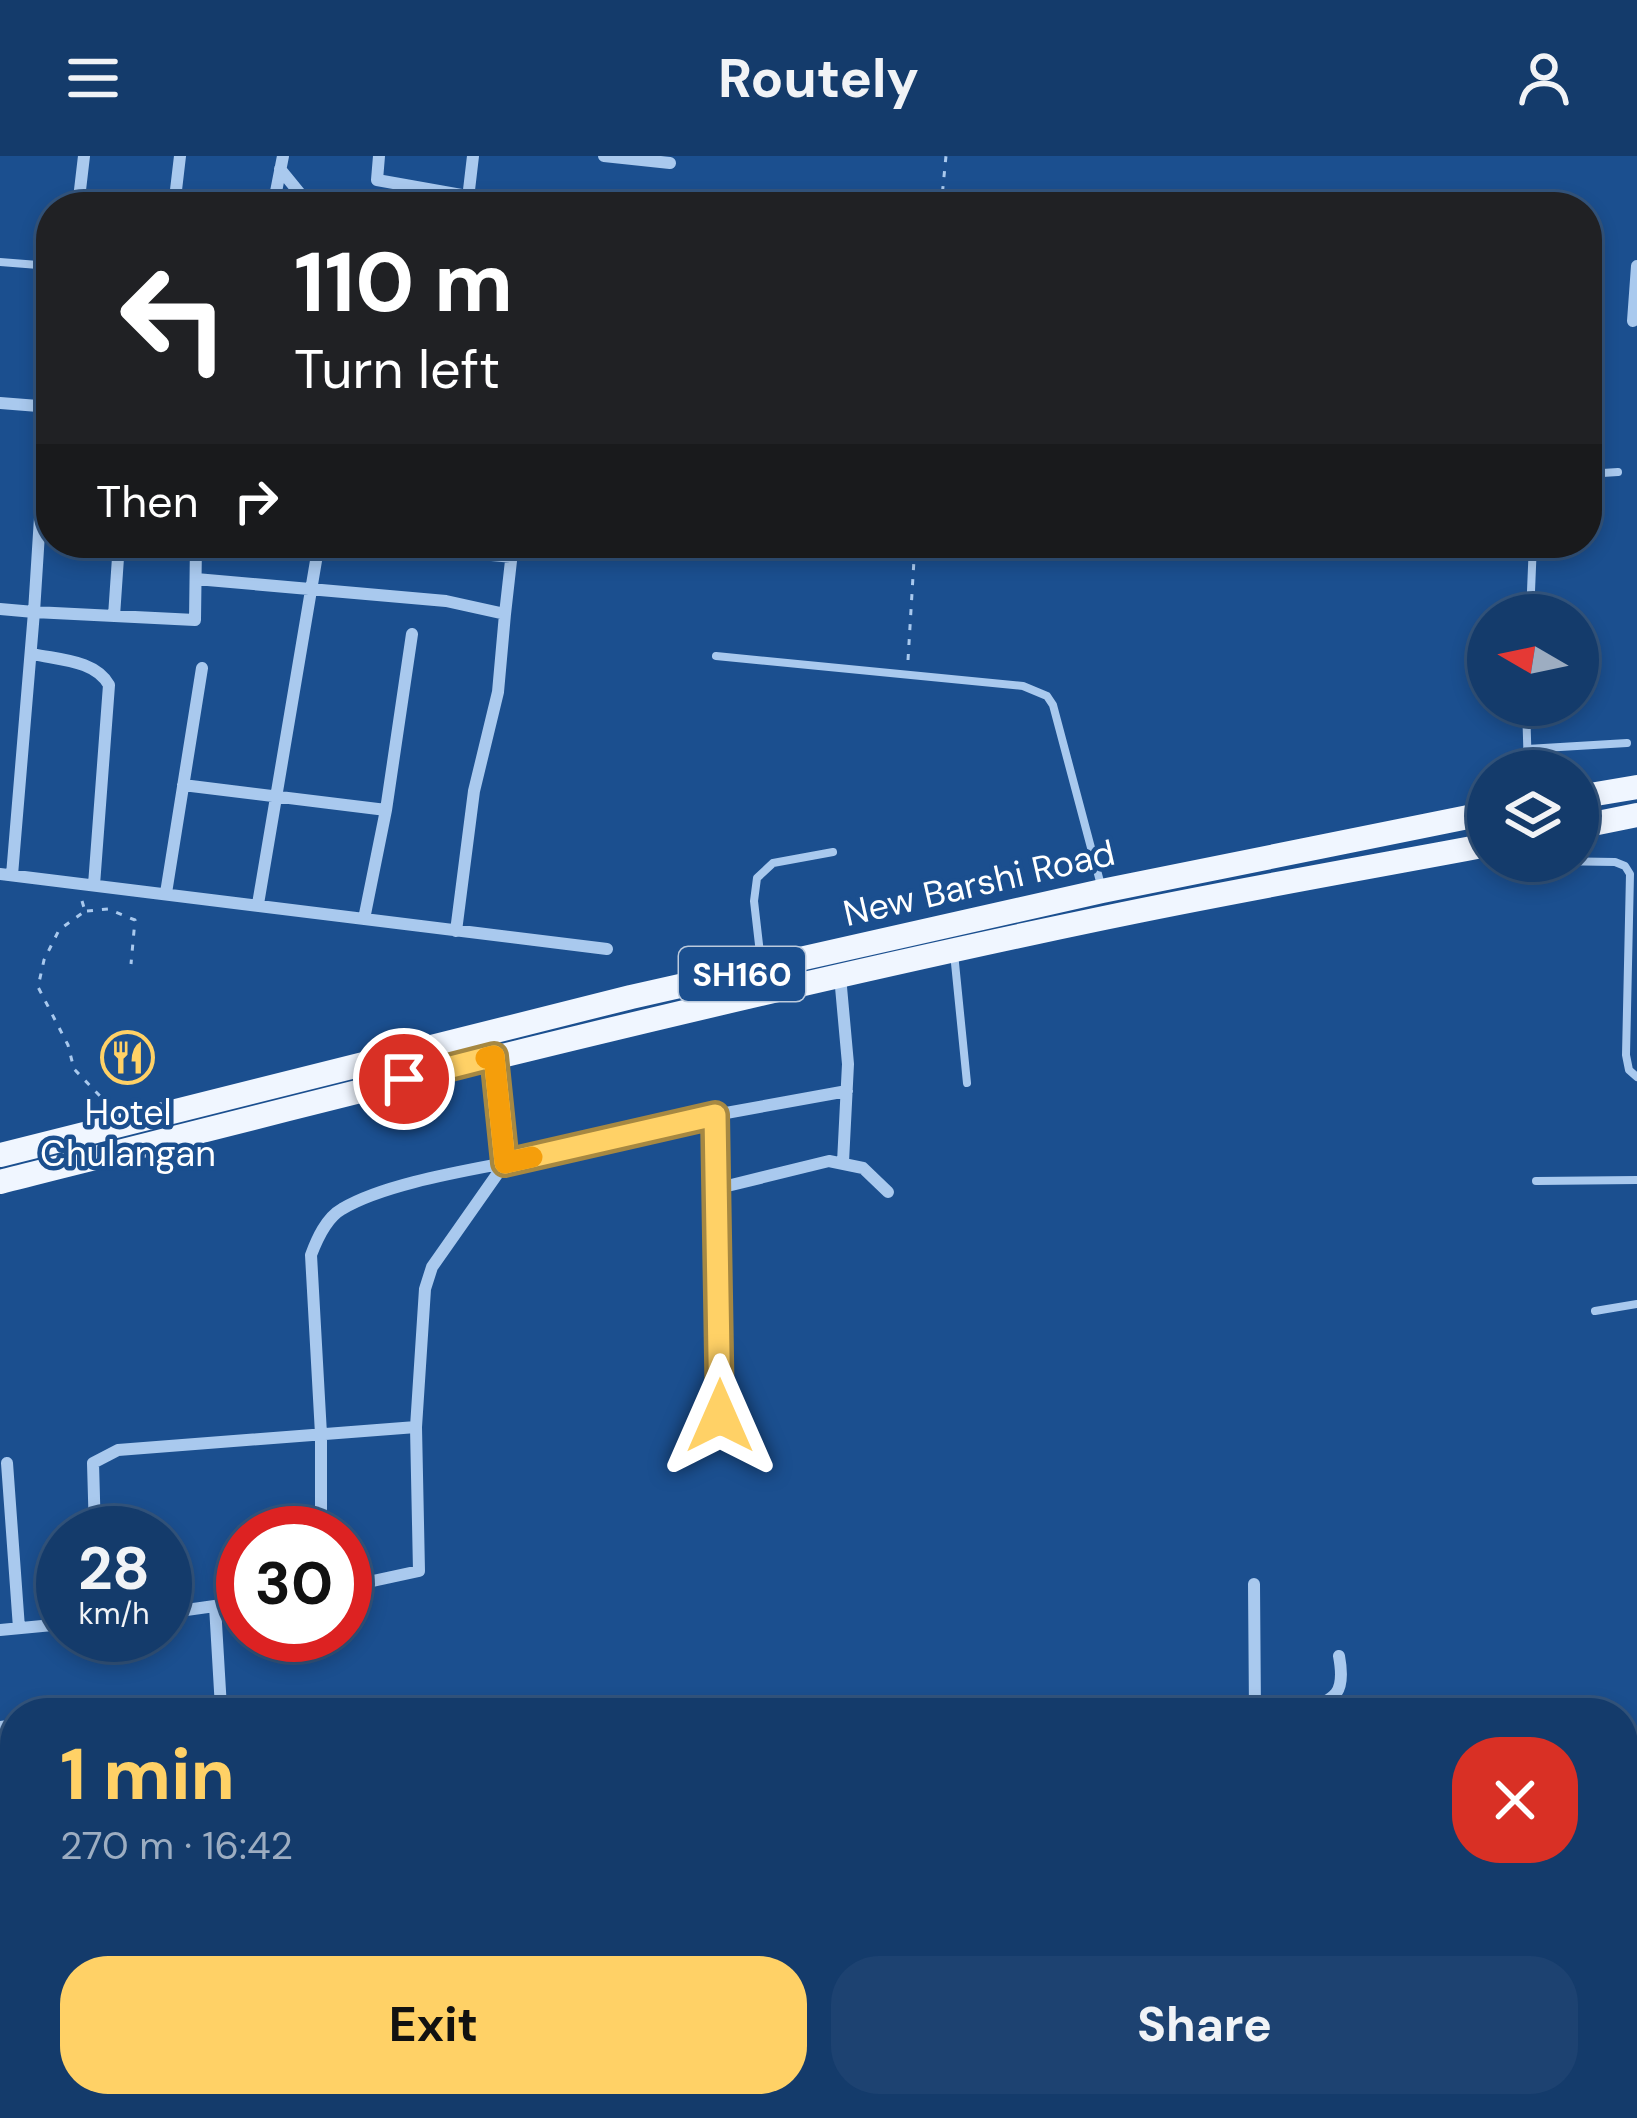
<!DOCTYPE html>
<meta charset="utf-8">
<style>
:root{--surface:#143b6b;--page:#1d4271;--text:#f1f3f6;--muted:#9dadc1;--line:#33557e;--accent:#ffd166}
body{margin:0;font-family:"DM Sans",sans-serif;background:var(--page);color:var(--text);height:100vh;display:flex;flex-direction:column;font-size:45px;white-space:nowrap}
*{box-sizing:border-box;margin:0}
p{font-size:39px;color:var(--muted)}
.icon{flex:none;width:66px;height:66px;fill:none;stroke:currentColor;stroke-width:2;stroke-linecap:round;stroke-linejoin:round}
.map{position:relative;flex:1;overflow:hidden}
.drawer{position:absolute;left:0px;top:1542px;width:1638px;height:420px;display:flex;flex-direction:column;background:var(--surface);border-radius:48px 48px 0 0;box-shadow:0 6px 18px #0003,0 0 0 3px var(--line)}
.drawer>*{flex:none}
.guide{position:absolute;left:36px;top:36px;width:1566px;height:366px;border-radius:48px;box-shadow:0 6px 18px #0003,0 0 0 3px var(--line);background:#202124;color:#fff;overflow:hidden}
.needle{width:78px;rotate:279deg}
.controls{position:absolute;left:1467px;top:438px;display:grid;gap:24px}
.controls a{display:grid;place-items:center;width:132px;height:132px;border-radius:50%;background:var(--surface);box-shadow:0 6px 18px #0003,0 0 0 3px var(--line);font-size:60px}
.speed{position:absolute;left:36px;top:1350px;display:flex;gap:24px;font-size:60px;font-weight:700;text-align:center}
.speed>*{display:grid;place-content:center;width:156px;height:156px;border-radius:50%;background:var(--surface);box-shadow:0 6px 18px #0003,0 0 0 3px var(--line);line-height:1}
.speed small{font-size:30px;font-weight:400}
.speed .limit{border:18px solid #d22;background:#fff;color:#111}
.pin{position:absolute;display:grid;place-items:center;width:102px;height:102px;color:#fff;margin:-51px;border:6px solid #fff;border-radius:50%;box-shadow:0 3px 12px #0007}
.me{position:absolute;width:132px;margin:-66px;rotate:0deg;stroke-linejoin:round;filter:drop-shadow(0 0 9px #0008)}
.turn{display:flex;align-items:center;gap:42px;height:252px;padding:0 60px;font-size:54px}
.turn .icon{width:156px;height:156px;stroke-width:2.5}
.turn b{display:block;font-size:84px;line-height:102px}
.then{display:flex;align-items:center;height:114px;padding:0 60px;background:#0003;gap:24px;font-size:45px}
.round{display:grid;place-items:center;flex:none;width:126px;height:126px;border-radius:48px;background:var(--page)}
.summary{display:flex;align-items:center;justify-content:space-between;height:204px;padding:0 60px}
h1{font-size:72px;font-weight:700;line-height:90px;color:var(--accent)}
.action{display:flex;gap:24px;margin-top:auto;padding:24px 60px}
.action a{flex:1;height:138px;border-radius:48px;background:var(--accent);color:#111;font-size:48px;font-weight:700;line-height:138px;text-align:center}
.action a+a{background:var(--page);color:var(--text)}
header{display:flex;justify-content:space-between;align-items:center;height:156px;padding:0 60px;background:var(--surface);font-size:54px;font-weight:700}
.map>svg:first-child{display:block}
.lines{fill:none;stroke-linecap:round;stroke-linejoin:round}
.path{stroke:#a9c9ee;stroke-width:3;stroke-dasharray:6 9;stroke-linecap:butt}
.lane{stroke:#a9c9ee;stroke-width:8}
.street{stroke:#a9c9ee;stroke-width:12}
.primary{stroke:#f0f6ff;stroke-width:24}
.route-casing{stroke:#a68842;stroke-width:30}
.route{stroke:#ffd166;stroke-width:21}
.slow{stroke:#f59e0b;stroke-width:21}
.labels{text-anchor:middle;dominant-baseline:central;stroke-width:9;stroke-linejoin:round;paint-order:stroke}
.shield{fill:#1b4f8f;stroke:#bbcadd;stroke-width:3}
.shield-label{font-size:33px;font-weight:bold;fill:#fff}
.street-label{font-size:36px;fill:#fff;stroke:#1b4f8f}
.poi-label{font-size:36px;fill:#fff;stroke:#1b4f8f}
</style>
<header><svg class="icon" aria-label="menu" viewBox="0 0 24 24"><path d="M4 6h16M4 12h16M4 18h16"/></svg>Routely<svg class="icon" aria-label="person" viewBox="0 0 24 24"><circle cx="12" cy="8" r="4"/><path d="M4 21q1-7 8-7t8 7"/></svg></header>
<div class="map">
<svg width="1637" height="1962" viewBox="0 0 1637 1962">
<rect width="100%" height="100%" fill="#1b4f8f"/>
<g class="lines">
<!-- path -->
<path class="path" d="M941 51 946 0
M908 504 915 387
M82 745 85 755 59 774 44 804 38 831 68 889 74 913 100 940
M87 755 108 753 135 764 131 808
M386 1962 392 1947"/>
<!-- lane -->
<path class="lane" d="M0 106 51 110
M1587 318 1618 316
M1530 459 1533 387
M716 500 1023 530 1047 540 1053 549 1102 733
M1526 549 1528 615
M1527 593 1627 587
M1550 705 1615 706 1625 710 1630 718 1626 899 1629 914 1637 921
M954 797 967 927
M761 806 754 745 757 722 773 707 833 696
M1536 1025 1637 1024
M1595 1155 1637 1148"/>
<!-- street -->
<path class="street" d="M379 0 377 24 467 40
M604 0 670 7
M280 13 311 51
M78 51 84 0
M174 51 180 0
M273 51 283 0
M467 51 473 0
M1633 165 1637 110
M0 247 51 251
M51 273 42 330 34 456 195 464 196 387
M447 387 459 396 512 401
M196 423 446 445 505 458 513 387
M0 453 34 456 12 719
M114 460 119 387
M33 498C59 504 95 504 109 529L94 729
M183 629 386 654 412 478
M0 718 607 793
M166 737 202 512
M258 748 319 387
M364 763 386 654
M456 775 474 635 498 536 505 458
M840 820 848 908 843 1006
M715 959 720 1260
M719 1032 829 1005 863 1012 888 1036
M7 1307 19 1472
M95 1377 93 1307 118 1294 416 1271 425 1133 432 1111 505 1007 715 959 847 935
M321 1377V1278L311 1099C317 1083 326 1062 342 1053 382 1029 458 1016 505 1007L494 901
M1254 1428 1255 1557
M345 1431 419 1415 416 1271
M165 1457 243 1446
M0 1474 63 1468
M147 1557 221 1552 215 1450
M1297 1557C1332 1543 1347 1543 1339 1500
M0 1571 15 1569
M0 1669 15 1668
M0 1763 15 1761
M0 1843 15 1841
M82 1947 83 1962
M165 1947V1962
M434 1947 552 1962
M249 1962V1947
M592 1962 594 1947
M649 1962 650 1947
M817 1962 819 1947
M867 1962 869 1947
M1071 1962 1077 1947"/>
<!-- primary -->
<path class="primary" d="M1578 641 1637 631
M1578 671 1637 659
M0 999 631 841 1102 735 1488 657
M0 1026C367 933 734 839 1104 762 1232 735 1360 713 1488 689"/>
</g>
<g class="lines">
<defs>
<path id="route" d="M404 923 494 900 505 1007 715 959 720 1260"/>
</defs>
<!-- route casing -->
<use href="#route" class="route-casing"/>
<!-- route -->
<use href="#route" class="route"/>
<!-- slow -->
<path class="slow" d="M486 902 494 900 505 1007 532 1001"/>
</g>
<!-- icons -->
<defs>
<symbol id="restaurant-ring" viewBox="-11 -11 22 22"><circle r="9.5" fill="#1b4f8f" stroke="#ffd166" stroke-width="1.5"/><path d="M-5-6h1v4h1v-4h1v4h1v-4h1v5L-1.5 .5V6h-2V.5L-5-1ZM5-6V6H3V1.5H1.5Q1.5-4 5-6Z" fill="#ffd166"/></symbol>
</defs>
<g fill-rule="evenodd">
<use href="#restaurant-ring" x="98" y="872" width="59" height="59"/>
</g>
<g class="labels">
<!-- shield labels -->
<rect class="shield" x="679" y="791" width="126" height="54" rx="9"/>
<g class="shield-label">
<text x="742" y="818">SH160</text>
</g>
<!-- street labels -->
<g class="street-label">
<text transform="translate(979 727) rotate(-13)">New Barshi Road</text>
</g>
<!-- poi labels -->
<g class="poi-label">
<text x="128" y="956">Hotel<tspan x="128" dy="41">Chulangan</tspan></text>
</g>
</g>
</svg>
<div class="controls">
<a><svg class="needle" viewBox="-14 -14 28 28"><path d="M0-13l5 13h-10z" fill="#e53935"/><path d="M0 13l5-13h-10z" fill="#9dadc1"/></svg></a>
<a><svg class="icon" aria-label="layers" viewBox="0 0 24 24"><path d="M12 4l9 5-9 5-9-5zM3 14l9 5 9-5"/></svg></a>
</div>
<div class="speed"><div>28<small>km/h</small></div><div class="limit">30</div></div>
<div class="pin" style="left:404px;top:923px;background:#d93025"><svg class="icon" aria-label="arrive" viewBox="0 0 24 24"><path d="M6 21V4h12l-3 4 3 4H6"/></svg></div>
<svg class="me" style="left:720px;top:1260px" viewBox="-20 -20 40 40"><path d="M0-17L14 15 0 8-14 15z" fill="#ffd166" stroke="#fff" stroke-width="4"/></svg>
<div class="guide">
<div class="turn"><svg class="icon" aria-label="left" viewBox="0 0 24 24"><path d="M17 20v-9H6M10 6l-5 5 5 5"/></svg><div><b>110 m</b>Turn left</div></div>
<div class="then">Then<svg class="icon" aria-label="right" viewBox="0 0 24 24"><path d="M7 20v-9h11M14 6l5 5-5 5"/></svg></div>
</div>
<section class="drawer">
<div class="summary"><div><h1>1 min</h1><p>270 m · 16:42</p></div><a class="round" style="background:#d93025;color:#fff"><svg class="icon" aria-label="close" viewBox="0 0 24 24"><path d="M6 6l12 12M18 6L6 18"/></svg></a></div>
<div class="action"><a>Exit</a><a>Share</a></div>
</section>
</div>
